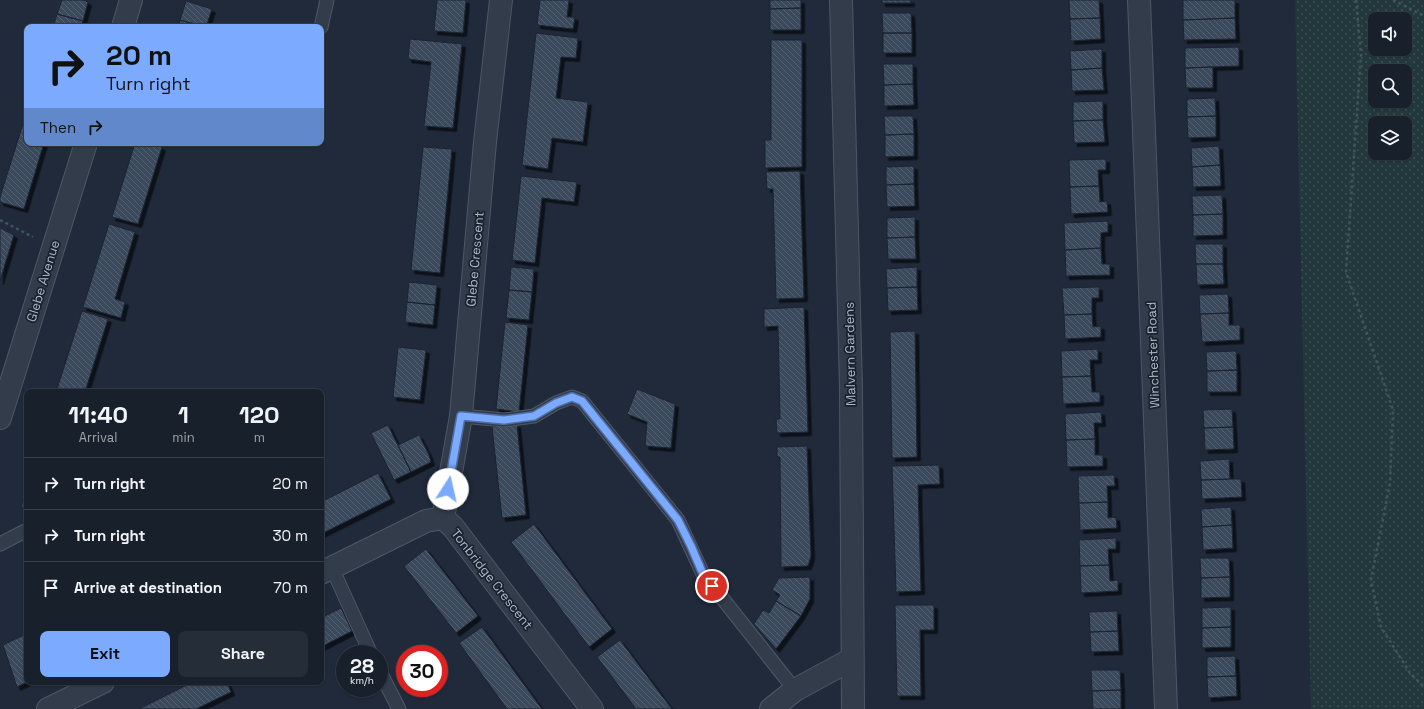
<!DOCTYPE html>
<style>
:root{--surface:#18202c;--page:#252d38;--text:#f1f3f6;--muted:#9fa3a9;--line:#363e48;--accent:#7baaff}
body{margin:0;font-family:"Space Grotesk",sans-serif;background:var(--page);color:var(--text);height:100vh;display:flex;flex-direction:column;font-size:15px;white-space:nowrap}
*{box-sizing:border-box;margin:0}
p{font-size:13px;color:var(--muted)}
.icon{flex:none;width:22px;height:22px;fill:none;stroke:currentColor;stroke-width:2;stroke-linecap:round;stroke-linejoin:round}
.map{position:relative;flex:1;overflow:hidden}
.details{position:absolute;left:24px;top:389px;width:300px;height:296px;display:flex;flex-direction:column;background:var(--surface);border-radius:8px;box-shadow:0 1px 3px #0004,0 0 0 1px var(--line)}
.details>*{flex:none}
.hud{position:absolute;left:24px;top:24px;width:300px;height:122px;border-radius:8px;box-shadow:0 1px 3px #0004,0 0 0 1px var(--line);background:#7baaff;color:#111;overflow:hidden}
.tools{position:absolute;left:1368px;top:12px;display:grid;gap:8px}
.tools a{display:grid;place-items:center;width:44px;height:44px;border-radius:8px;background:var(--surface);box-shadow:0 1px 3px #0004,0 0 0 1px var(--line);font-size:20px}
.speed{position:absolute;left:336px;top:645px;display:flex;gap:8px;font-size:20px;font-weight:700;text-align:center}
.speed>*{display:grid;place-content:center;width:52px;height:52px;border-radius:50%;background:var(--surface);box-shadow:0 1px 3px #0004,0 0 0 1px var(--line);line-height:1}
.speed small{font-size:10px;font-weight:400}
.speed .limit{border:6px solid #d22;background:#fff;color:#111}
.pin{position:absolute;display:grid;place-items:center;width:34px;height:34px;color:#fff;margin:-17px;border:2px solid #fff;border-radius:50%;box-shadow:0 1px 4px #0007}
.me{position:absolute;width:44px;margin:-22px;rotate:10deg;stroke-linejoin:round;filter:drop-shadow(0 0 3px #0008)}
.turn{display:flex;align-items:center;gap:14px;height:84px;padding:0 16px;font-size:18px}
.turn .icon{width:52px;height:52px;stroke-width:2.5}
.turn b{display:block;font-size:28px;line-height:34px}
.then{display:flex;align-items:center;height:38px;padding:0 16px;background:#0003;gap:8px;font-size:15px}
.eta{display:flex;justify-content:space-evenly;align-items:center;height:68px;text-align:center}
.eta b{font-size:24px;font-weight:700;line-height:28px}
.cta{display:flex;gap:8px;margin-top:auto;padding:8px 16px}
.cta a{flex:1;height:46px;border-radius:8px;background:var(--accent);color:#111;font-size:16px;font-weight:700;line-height:46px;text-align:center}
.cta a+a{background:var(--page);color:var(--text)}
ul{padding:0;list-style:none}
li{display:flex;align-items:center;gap:12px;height:52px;padding:0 16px;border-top:1px solid var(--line)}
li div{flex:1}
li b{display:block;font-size:15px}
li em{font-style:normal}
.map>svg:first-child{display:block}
.park{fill:url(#park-dots);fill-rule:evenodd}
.building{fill:url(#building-back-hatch);stroke:#1b2432;filter:url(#shadow)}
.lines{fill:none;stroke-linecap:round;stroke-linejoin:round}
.lane-casing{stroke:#4e5766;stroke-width:15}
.street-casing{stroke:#4e5766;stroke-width:24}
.path{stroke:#3f5559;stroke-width:2.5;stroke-dasharray:3 3;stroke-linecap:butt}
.lane{stroke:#333c4b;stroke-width:13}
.street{stroke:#333c4b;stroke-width:22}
.route-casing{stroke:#506ea6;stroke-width:10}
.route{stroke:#7baaff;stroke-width:7}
.labels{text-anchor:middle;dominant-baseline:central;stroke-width:3.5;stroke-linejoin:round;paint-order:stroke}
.street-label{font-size:13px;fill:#aeb7c7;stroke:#19222f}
</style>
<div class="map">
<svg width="1424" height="709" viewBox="0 0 1424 709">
<defs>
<pattern id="park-dots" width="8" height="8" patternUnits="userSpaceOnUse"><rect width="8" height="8" fill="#22383c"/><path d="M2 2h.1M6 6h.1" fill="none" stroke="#405357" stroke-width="1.8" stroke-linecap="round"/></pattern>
<pattern id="building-back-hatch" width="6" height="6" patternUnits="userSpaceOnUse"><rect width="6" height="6" fill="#3b485b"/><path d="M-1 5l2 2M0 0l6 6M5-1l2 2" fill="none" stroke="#556071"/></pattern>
<filter id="shadow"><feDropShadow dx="3.5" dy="3.5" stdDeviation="0" flood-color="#0009"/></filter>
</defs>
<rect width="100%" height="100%" fill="#202a3b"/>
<!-- park -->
<path class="park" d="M1295 0H1424V709H1311ZM1375 19H1405V49H1375ZM1375 71H1405V101H1375ZM1375 123H1405V153H1375Z"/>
<!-- building -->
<path class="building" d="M62 0H83L88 2 83 21 57 14Z
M437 0H466L463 33 434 31Z
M540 0H569L567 17H575L573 29 537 25Z
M770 0H801V8L770 9Z
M882 0H911V3H882Z
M1069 0H1099L1100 18 1070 19Z
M1183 0H1235V18L1183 20Z
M186 1 212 9 206 27 180 20Z
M801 8V30H770V9Z
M882 13H911L912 33H883Z
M57 14 83 21 81 27H53Z
M1100 18 1101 39 1071 41 1070 19Z
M1235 18 1236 39 1184 40 1183 20Z
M180 20 205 27H178Z
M536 33 578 38 576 58 561 57 556 98 588 102 583 142 552 138 548 169 522 165Z
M883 33H912V53H883Z
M410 39 462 44 453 128 424 126 431 62 408 59Z
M771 40H802V167L765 168V140H771Z
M1239 47V66L1185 68V48Z
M1102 49V68L1071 70 1070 51Z
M883 64H913V84L884 85Z
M1213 67V88H1186L1185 68Z
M1102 68 1104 90 1072 91 1071 70Z
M913 84 914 105 884 106V85Z
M1215 98 1216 116 1187 117V99Z
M1103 101V120L1073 121V102Z
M27 111V143H44L24 209 0 202V197Z
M884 116H913L914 134 885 135Z
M1216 116V137L1188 138 1187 117Z
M1103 120 1105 142 1074 143 1073 121Z
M914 134V156L885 157V135Z
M135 143H149L162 147 138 224 112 217Z
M1219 146 1220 165 1192 167 1191 148Z
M423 147 452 149 440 273 411 270Z
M1106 159V170H1098L1099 186 1070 187 1069 160Z
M1220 165 1221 186 1193 187 1192 167Z
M914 166V184L886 185V167Z
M800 171 804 298 776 299 773 189H767L766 172Z
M521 176 577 182 574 202 542 198 535 263 512 260Z
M914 184 915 206 887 207 886 185Z
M1099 186 1100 202 1107 201 1108 212 1071 214 1070 187Z
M1222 195 1223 214 1193 215 1192 196Z
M1223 214V235L1193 236V215Z
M915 217V237L887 238V218Z
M1108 221V232L1101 233V248L1065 250 1064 223Z
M109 224 135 232 115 299 125 302 121 318 83 307Z
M0 228 14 235 0 281Z
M915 237 916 259H888L887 238Z
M1195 244H1223V264H1196Z
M1101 248 1102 264H1110V275L1066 276 1065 250Z
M1196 264H1223L1224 284 1197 285Z
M511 267 534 269 532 292 509 290Z
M917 267V287L887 288 886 269Z
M409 282 437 285 435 305 407 302Z
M917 287 918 310 888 311 887 288Z
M1099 287V298H1092V314L1064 315 1062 288Z
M509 290 532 292 529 320 506 318Z
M1228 294 1229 313 1200 314 1199 295Z
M407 302 435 305 433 325 405 322Z
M804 307 808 432 777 433 776 419H780L778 326 764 327V309Z
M82 311 108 319 85 392H56Z
M1229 313V325H1240V340L1202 342 1200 314Z
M1092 314 1093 327 1101 326V337L1065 339 1064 315Z
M505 322 528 325 519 412 496 409Z
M915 331 917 457 892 458 890 332Z
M398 347 426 350 420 400 393 397Z
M1098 349V360H1090L1091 376 1062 377 1061 351Z
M1236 351 1237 370 1207 371 1206 352Z
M1237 370V392H1207V371Z
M1091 376 1092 392H1100V402L1063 404 1062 377Z
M637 389 675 404 671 448 645 446 647 422 627 414Z
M1232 409 1233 427 1204 428 1203 410Z
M1101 412 1102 423H1094L1095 439 1066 440 1065 414Z
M517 424 526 515 502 518 492 427Z
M388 425 411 472 394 480 371 433Z
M1233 427 1234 449 1205 450 1204 428Z
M419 435 429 455 431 462 411 472 398 445Z
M1095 439V455H1103V466L1067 467 1066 440Z
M807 446 811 556 808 566 781 567 780 457H777V447Z
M1229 459 1230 479 1201 480 1200 461Z
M939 465 940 484 918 485 921 591 896 592 892 466Z
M378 473 391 499 321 534V502Z
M1114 475 1115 486H1107L1108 502 1079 503 1078 476Z
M1230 479H1241L1242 497 1202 499 1201 480Z
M27 486V509L21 507Z
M1108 502V518L1116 517 1117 528 1080 530 1079 503Z
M1231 507 1232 525 1202 527 1201 509Z
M534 524 612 629 589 647 511 542Z
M1232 525 1233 548 1203 550 1202 527Z
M1116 538V549H1108L1109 565 1080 566 1079 540Z
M426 549 478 616 456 633 404 566Z
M1200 558H1229L1230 577 1201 578Z
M1109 565 1110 581 1118 580V591L1081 593 1080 566Z
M810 577V599L801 616 776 601 780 595 772 590 779 578Z
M1230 577V597L1201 598V578Z
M776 601 801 616 776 649 754 624 763 610 769 613Z
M895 605H934V630H920L921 696H897Z
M1231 607V627L1202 628V608Z
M341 608 352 631 321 647V618Z
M1117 611 1118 631 1090 632 1089 612Z
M482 627 542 709H507L459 643Z
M1231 627V647L1202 648V628Z
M1118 631 1119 651 1091 652 1090 632Z
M26 634 27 636V682L17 687 3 645Z
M620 640 672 709H636L597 657Z
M1235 656 1236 676 1207 677V657Z
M1091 670H1120L1121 690 1092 691Z
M1236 676 1237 696 1208 698 1207 677Z
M193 682H227L231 692 196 709H139Z
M1121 690V709H1093L1092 691Z"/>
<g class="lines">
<defs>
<path id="lane" d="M321 27 327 0
M461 416 504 420 534 416 556 403 572 397 582 401 678 520 703 574 795 690
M0 544 27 530
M332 568 371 654
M379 670 399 709"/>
<path id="street" d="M841 0 851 388 853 709
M1139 0 1166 709
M123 27 131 0
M0 418 86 143
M443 518 461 416 485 142 501 0
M443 518 453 527 592 709
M321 573 426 521 443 518
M48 709 103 682
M771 709 795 690 852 659"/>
</defs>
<!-- lane casing -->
<use href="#lane" class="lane-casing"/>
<!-- street casing -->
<use href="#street" class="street-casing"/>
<!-- path -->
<path class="path" d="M1356 0 1361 54 1346 272 1393 410 1390 483 1371 580 1381 627 1410 673 1424 687
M1393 0 1424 16
M0 220 33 237"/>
<!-- lane -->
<use href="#lane" class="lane"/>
<!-- street -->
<use href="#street" class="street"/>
</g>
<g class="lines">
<defs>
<path id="route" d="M448 489 461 416 504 420 534 416 556 403 572 397 582 401 678 520 691 546 703 574 712 586"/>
</defs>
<!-- route casing -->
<use href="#route" class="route-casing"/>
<!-- route -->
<use href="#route" class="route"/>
</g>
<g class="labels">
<!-- street labels -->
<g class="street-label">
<text transform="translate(475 259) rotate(-85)">Glebe Crescent</text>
<text transform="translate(43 281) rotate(-73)">Glebe Avenue</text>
<text transform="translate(850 354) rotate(-91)">Malvern Gardens</text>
<text transform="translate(1153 355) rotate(-92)">Winchester Road</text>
<text transform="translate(492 579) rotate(52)">Tonbridge Crescent</text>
</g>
</g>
</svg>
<div class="tools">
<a><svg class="icon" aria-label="sound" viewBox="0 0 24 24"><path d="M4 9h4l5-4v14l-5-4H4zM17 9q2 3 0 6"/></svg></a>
<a><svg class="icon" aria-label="search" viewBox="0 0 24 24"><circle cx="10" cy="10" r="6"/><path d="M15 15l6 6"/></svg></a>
<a><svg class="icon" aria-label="layers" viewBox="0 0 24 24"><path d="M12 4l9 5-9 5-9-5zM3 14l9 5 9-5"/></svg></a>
</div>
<div class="speed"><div>28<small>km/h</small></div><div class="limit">30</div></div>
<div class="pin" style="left:712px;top:586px;background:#d93025"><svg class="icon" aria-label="arrive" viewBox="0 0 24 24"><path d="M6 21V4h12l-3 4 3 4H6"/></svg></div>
<svg class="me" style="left:448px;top:489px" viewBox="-20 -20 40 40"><circle r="19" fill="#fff"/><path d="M0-13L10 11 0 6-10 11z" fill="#7baaff"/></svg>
<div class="hud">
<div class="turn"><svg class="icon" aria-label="right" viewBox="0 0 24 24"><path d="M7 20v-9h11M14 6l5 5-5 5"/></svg><div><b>20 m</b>Turn right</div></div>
<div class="then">Then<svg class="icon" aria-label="right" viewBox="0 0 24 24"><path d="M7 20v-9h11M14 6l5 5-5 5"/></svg></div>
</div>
<section class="details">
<div class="eta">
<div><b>11:40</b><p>Arrival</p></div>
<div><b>1</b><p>min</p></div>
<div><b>120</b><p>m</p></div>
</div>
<ul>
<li><svg class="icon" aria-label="right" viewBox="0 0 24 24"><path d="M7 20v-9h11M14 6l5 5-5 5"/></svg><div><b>Turn right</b></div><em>20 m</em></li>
<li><svg class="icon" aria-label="right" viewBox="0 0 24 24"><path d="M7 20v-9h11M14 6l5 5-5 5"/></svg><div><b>Turn right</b></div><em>30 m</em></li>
<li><svg class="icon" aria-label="arrive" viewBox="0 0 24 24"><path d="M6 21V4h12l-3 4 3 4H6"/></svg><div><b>Arrive at destination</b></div><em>70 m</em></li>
</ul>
<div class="cta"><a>Exit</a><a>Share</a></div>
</section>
</div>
